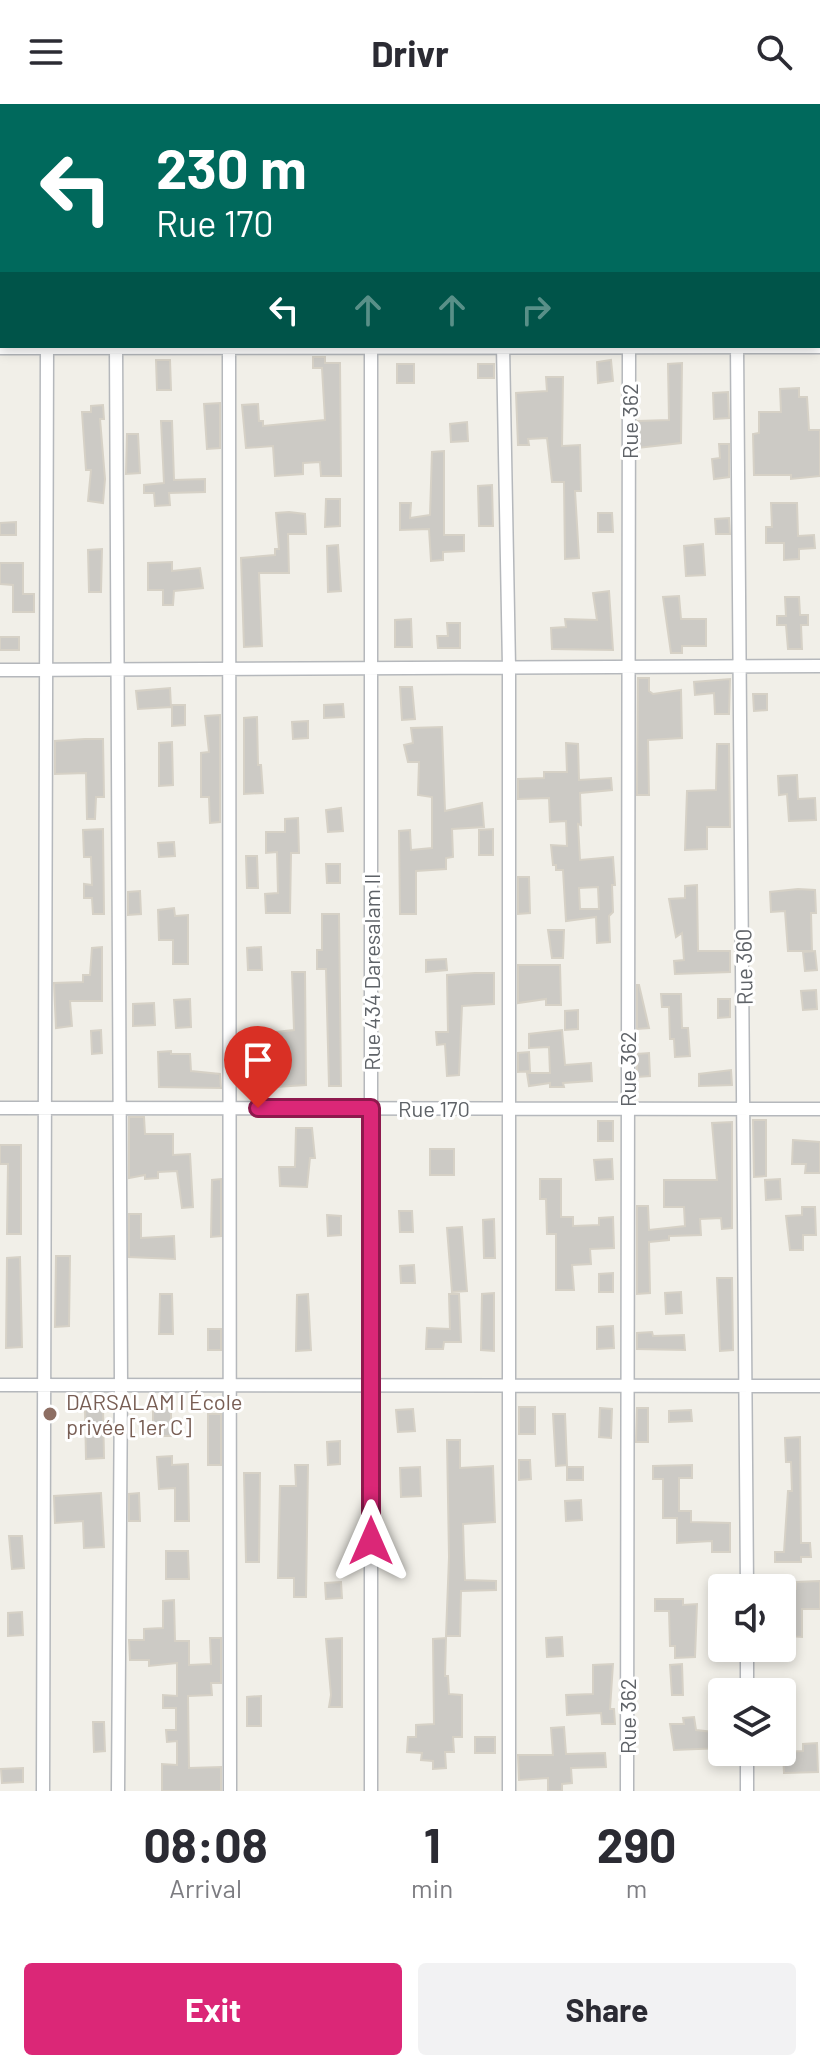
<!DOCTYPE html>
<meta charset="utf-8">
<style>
:root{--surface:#fff;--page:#f2f2f3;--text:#2b2b33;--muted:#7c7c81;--accent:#db2777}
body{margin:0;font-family:Barlow,sans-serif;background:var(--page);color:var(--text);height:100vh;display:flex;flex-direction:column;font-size:30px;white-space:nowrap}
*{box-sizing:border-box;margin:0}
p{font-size:26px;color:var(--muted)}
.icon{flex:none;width:44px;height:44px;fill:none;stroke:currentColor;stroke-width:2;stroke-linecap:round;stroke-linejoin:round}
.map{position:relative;height:1687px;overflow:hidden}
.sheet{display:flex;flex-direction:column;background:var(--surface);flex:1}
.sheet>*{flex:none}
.guide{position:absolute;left:0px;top:0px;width:820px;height:244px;box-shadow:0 4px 12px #0003;background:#00695c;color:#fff;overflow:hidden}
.buttons{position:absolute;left:708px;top:1470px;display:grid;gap:16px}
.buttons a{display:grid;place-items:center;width:88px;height:88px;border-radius:8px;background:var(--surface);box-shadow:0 4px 12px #0003;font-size:40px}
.pin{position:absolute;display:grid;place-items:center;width:68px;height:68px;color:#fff;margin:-82px -34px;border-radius:50% 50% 50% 0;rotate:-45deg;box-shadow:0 0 8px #0007}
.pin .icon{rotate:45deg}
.me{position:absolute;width:88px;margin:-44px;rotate:0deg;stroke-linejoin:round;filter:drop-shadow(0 0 6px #0008)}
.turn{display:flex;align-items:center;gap:28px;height:168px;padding:0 24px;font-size:36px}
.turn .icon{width:104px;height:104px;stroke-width:2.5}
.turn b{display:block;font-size:56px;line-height:68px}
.lanes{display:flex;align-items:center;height:76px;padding:0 24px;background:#0003;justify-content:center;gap:40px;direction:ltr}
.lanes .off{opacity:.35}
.eta{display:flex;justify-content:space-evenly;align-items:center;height:136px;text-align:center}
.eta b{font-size:48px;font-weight:700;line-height:56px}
.button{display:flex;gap:16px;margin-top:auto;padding:16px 24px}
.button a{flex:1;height:92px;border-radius:8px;background:var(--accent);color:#fff;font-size:32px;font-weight:700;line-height:92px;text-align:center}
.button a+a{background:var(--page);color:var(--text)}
header{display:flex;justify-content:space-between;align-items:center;height:104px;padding:0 24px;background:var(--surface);font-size:36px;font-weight:700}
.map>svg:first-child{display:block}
.building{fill:#cccac5;stroke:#d6d1c6;stroke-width:2;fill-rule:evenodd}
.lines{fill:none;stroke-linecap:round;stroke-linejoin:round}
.minor-casing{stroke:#b5b8bc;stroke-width:15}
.minor{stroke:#fff;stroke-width:12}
.route-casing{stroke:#8e194d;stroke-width:20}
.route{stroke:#db2777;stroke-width:14}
.education-dot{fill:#8d6e63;stroke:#fff;stroke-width:3}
.labels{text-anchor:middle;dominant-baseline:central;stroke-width:6;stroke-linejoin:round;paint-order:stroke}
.street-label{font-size:22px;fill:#5f6368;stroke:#fff}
.education-label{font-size:22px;fill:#785e54;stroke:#fff;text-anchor:start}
</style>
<header><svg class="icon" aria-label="menu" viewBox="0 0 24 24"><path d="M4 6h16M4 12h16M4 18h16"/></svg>Drivr<svg class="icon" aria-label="search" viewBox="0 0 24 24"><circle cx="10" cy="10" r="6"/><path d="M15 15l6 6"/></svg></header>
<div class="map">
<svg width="820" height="1687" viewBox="0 0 820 1687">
<rect width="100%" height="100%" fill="#f1efe8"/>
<!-- building -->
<path class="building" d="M313 253H325V259H340L341 372H321L320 358 303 359V370L275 372 273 342 246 344 242 301 258 300 259 317H263V322L325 316 322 264H313Z
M156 256H170L171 286H157Z
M611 256 613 277 598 279 597 258Z
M682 259 681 339 638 344V317L669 316 668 260Z
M397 260H414V279H397Z
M478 260H494V274H478Z
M546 273H563L562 342 580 341 581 387H575L579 454 565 455 564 378H552L547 334 528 335 529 341H518L516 289 547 287Z
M799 284V293H807L809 326H820V372L791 375V371H754L753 330 759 329V308H781L780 285Z
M728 288 729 314 714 315 713 289Z
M220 299V344L207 345 204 300Z
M103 301 104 315H100L105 375 103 399 88 397 91 366H86L82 308H91V302Z
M161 317H172L174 376 205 375V388L169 389 170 401 155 402 154 389H144V381L164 379Z
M467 318 468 337 451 338 450 320Z
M127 330H138L140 369 126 370Z
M719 340H729V373L714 375 712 355 720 354Z
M444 347V431H464V447L443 448V456L431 457 429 425 400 426V399H411L410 414 430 411 432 348Z
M492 381 493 422H479L478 382Z
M326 395H340V422L325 423Z
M771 399H797L798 432 814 431 815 444 799 445V455L784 456V439H766V423H772Z
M289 408 305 410 306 430H288L289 469H259L262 542 244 543 241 454 275 451V445H279L276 409Z
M598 409H612L613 428H598Z
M729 414 730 430H716L715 415Z
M16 418V431H0V419Z
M703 440 705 471 686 472 684 442Z
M338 441 341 487 328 488 327 442Z
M102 445 101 488H89L88 446Z
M172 458V467L200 464 203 484 174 487 173 501H163V486H148V459Z
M0 459H23V490H34V508H13V481L0 480Z
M609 487 613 546 552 545 551 524 566 523 565 515 597 516 593 489Z
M679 492 681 515H706V542H682V549H671L663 493Z
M785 493H799L800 511H808V521H801L802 545H788L786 521H777V512H786Z
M411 515 412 543H395V516Z
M447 519H460V544H438L437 532H448Z
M0 533H19V546H0Z
M638 574H649V587L653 590 681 586 682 634 648 636 649 691H637Z
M730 575 729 610H715L714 589 695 591 694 578Z
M400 583H412L415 615 402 616Z
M170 584 171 603 138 605 136 587Z
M753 590H767V606L754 607Z
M343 600 344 613 324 614V601Z
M172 601H185V621L172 622Z
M220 611V718L210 719 209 693H201V649L209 648 205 612Z
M257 613 258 661H261L263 689 244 690V614Z
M308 617V634L293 635 292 618Z
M442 623 445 707 482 699 484 723 452 725 453 753 446 754V765L416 767V810H400L399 727 410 726 411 746 432 744V693L418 691 419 658H408L404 641 413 639 411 624Z
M85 635H103L104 693H96L95 715H87L86 669 55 670V637Z
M172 638 173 681 159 682V639Z
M566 639 578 640 579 676 611 674 612 686 580 689 581 721 578 720 580 756 613 753 615 781H612L613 808 609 812 610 838 597 839 596 813 566 817 563 766H556V761H553L551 741 567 742 566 717 550 718 549 694 518 695V675L544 674V668H567ZM598 783 599 805H580L579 784Z
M717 640H729L730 723H707V745L685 746 687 687 716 686Z
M797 671 798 695 815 694 816 716 789 717 787 690 779 691 778 672Z
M341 704 343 727 328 728 326 706Z
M298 714 299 749H291L290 809H266L265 790 278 789 277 748 266 749V728H285V715Z
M103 725 104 810H93L92 794H84V780L92 781 91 753H84L83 726Z
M493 725V751H479V726Z
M174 738 175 752 159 753 158 739Z
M246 752H257L258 784H247Z
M326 760H340V779H327Z
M518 773H529L530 809 518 810Z
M697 781 698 847H730V868L675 870 674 857 684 856 682 829 676 833 669 795 685 794V782Z
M798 785 815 786 816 809H811L812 847H788L785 807 771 808 770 788Z
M140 787 141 810 128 811V788Z
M174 804 175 812 188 811V860H173V836H159L158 806Z
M322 810H339L341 982H329L326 865H317V846H322Z
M548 826H564L563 854H552Z
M102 843V897H70L72 922 56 924 54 879 83 878V871H90L92 844Z
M261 843 262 866H248L247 844Z
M815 847 817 866 805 867 803 848Z
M446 855 447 866 426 868V856Z
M518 861H560L561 901H546V895L518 899Z
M292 868H305L306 981 244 985 242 964H257V971H277L276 928 294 926Z
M475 869H494V900L462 902 459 971 447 972 445 940 437 941 436 928H448L447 871Z
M637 881H639L649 924 637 925Z
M816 886 817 905 803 906 801 887Z
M661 890H681L682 924H688L690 952 675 953 674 935H670L669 903H662Z
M190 895 191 923 176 924 174 896Z
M718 895H730V913L718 914Z
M154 899 155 921 133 922V900Z
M578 906V925L565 926V907Z
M101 926 102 949 92 950 91 927Z
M562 926 565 961 591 959 592 977 563 979 564 983H550V979L529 982 527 969H550L549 943 529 944V930Z
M171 947V950H190L191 967 220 970 221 984 159 983 158 948Z
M529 948 530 967 518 968V949Z
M649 949 650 972 637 973V950Z
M731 966 732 981 699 982V970Z
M129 1013H144L145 1030H173V1051L190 1050 193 1103 182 1104 177 1067 158 1068V1074L145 1075V1071L129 1074Z
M753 1016H766V1072L754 1073Z
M598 1017H613V1037H598Z
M732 1018V1124L722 1125 721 1114 700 1115 701 1131 669 1132V1136L649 1138 650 1189 637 1190V1102H648L649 1126 685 1122 684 1103H664V1076H717L712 1019Z
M296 1024H312L315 1054H310L307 1083 280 1082 279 1063H295Z
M793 1036 820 1038V1069H805L806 1060H792Z
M0 1041H21V1130H7L8 1060H0Z
M430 1045H454V1071H430Z
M612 1055 613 1075 596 1076 594 1056Z
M221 1075V1132L211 1133 212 1076Z
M540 1075H561V1113H573V1122L599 1121V1114L613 1113 614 1144 590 1145 591 1160 572 1161 574 1186H556V1130H547L546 1095H540Z
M780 1075 781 1095 766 1096 765 1076Z
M802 1103H815L816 1131H803V1146H790L786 1112 802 1111Z
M399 1107H412L413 1128H400Z
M129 1110H141V1134L174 1132 175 1155 129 1153Z
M327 1111 341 1112V1131L328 1132Z
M494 1115 495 1154H484L483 1116Z
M462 1123 467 1187 452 1188 447 1124Z
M56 1152H70L69 1222 55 1223Z
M20 1153 22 1243 6 1244 7 1154Z
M414 1161 415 1179H401L400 1162Z
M613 1169V1188H599V1170Z
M717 1174H732L733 1246 720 1247Z
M681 1188 682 1209 666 1210 665 1189Z
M494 1189V1247L481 1246 482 1190Z
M160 1190H172L173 1230H159Z
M308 1190 311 1246 296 1247 297 1191Z
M449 1190H459L461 1238H444L443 1245H426L427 1224 450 1225Z
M613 1222 614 1244 597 1245V1223Z
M208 1225H221V1246H208Z
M652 1228 653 1232 684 1231 685 1246 637 1245V1229Z
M103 1303 104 1354 86 1355 85 1304Z
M519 1303H535V1330H519Z
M153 1304H171V1332H153Z
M600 1304 612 1305 611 1334 599 1333Z
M637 1304H648V1338H636Z
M413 1305 415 1327 398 1328 396 1306Z
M691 1306 692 1317 669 1318V1307Z
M208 1310H221V1361H208Z
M553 1310H565L567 1361 556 1362Z
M800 1333 801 1439H810L811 1453H801V1458H775V1448H784L788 1387H792L791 1358H786L785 1334Z
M447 1336H460V1364L493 1362 495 1418 463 1420 464 1452 465 1476 496 1477V1486L461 1487 460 1532H446L449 1453Z
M340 1337V1360L328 1361 327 1338Z
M172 1352V1361L188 1360 189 1417H175V1384L159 1385 157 1353Z
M519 1356H530L531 1375 519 1376Z
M295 1361H308L306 1493H294V1474H278L280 1382H296Z
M692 1361V1374H679V1407H691V1418L730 1419V1448H712V1437L677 1439V1414H663V1375H653V1362Z
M420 1363 421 1392 401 1393 400 1364Z
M567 1363H583V1376H567Z
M244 1369H260L259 1458H246Z
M101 1389 104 1443 84 1444 83 1417 55 1419 54 1392Z
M139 1389 140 1417H129V1390Z
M581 1396 582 1416 566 1417 565 1397Z
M9 1432H22L24 1464 12 1465Z
M166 1447H188L189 1475H166Z
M820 1477V1505H802V1533L789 1532 787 1484 796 1485V1478Z
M341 1478 342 1494 326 1495 325 1479Z
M655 1495H683V1501L697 1500 695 1553 675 1554V1542H670L669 1507H655Z
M174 1496 175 1537H189V1561L211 1560 210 1534H221V1579H211L212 1591 188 1592 189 1664 221 1663V1687H162V1660L177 1661V1637L167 1638 166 1626H176V1604H163V1591L177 1592V1559L149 1562V1556H130L129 1536H144V1525L163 1524V1497Z
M22 1508 23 1531 8 1532V1509Z
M562 1533 563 1552 547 1553 546 1534Z
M342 1534V1603H329L331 1591 326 1535Z
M446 1534 445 1572H448L449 1590 462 1591V1633H453L454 1648H445L446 1664 433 1665V1657L421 1656 422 1649 407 1648 408 1633H416V1621L434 1620 433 1535Z
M613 1560 610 1605H614L615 1620H602L601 1609 567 1611 566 1591 593 1590V1561Z
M682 1560 683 1591H672L670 1561Z
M261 1592V1622H247V1593Z
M694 1613 696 1626 722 1629V1644L674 1646 670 1620H684L683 1614Z
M93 1618H104L105 1647 94 1648Z
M564 1623 566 1650 605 1649 606 1663 571 1664 572 1679 562 1680V1687H548V1674L519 1676 518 1651H553L551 1624Z
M475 1633H495V1649H475Z
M817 1639 818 1668 784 1669 783 1648 803 1647V1640Z
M23 1664V1678L2 1679 1 1665Z"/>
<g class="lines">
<defs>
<path id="minor" d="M48 0V2
M117 0V2
M229 0V2
M506 0V2
M626 0V2
M371 2V0
M740 2V0
M0 19H2
M818 19H820
M116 242 121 1281 118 1687
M229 242 230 1687
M503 242 509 563V1687
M737 242 747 1484
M0 244 820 243
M0 566 820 562
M0 1004 820 1005
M0 1281 820 1282
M747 1544V1588
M747 1648V1687
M43 1687 47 242
M371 1687V242
M627 1687 629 242"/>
</defs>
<!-- minor casing -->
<use href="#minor" class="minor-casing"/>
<!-- minor -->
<use href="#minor" class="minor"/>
</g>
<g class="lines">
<defs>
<path id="route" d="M258 1004H371V1437"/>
</defs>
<!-- route casing -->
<use href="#route" class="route-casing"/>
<!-- route -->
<use href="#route" class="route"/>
</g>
<!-- markers -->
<circle class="education-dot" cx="50" cy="1310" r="8"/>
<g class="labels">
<!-- street labels -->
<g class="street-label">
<text transform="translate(629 317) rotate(-90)">Rue 362</text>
<text transform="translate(743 863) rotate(-91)">Rue 360</text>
<text transform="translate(371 868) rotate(-90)">Rue 434 Daresalam II</text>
<text transform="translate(627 965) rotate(-90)">Rue 362</text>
<text x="434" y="1004">Rue 170</text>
<text transform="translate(627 1612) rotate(-90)">Rue 362</text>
</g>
<!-- education labels -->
<g class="education-label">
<text x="66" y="1297">DARSALAM I École<tspan x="66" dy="25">privée [1er C]</tspan></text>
</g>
</g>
</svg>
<div class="buttons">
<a><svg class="icon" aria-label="sound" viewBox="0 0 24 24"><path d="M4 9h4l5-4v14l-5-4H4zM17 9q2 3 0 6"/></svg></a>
<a><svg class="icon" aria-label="layers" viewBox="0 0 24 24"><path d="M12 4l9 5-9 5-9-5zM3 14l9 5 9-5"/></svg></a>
</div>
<div class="pin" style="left:258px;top:1004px;background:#d93025"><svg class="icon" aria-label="arrive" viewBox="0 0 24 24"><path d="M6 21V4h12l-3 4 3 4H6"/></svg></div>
<svg class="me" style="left:371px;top:1437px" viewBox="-20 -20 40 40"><path d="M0-17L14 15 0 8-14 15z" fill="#db2777" stroke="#fff" stroke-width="4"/></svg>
<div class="guide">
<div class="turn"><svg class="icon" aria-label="left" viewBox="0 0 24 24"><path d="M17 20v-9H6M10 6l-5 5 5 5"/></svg><div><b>230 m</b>Rue 170</div></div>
<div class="lanes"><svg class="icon" aria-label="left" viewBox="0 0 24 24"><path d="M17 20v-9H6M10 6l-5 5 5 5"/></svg><svg class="icon off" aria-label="ahead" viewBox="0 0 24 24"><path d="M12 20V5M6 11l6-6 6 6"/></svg><svg class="icon off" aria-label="ahead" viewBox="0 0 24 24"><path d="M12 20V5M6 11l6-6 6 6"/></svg><svg class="icon off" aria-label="right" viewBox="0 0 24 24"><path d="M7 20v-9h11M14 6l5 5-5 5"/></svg></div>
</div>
</div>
<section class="sheet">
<div class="eta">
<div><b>08:08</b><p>Arrival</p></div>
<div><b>1</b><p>min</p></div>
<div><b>290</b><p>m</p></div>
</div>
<div class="button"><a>Exit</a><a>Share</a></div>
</section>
